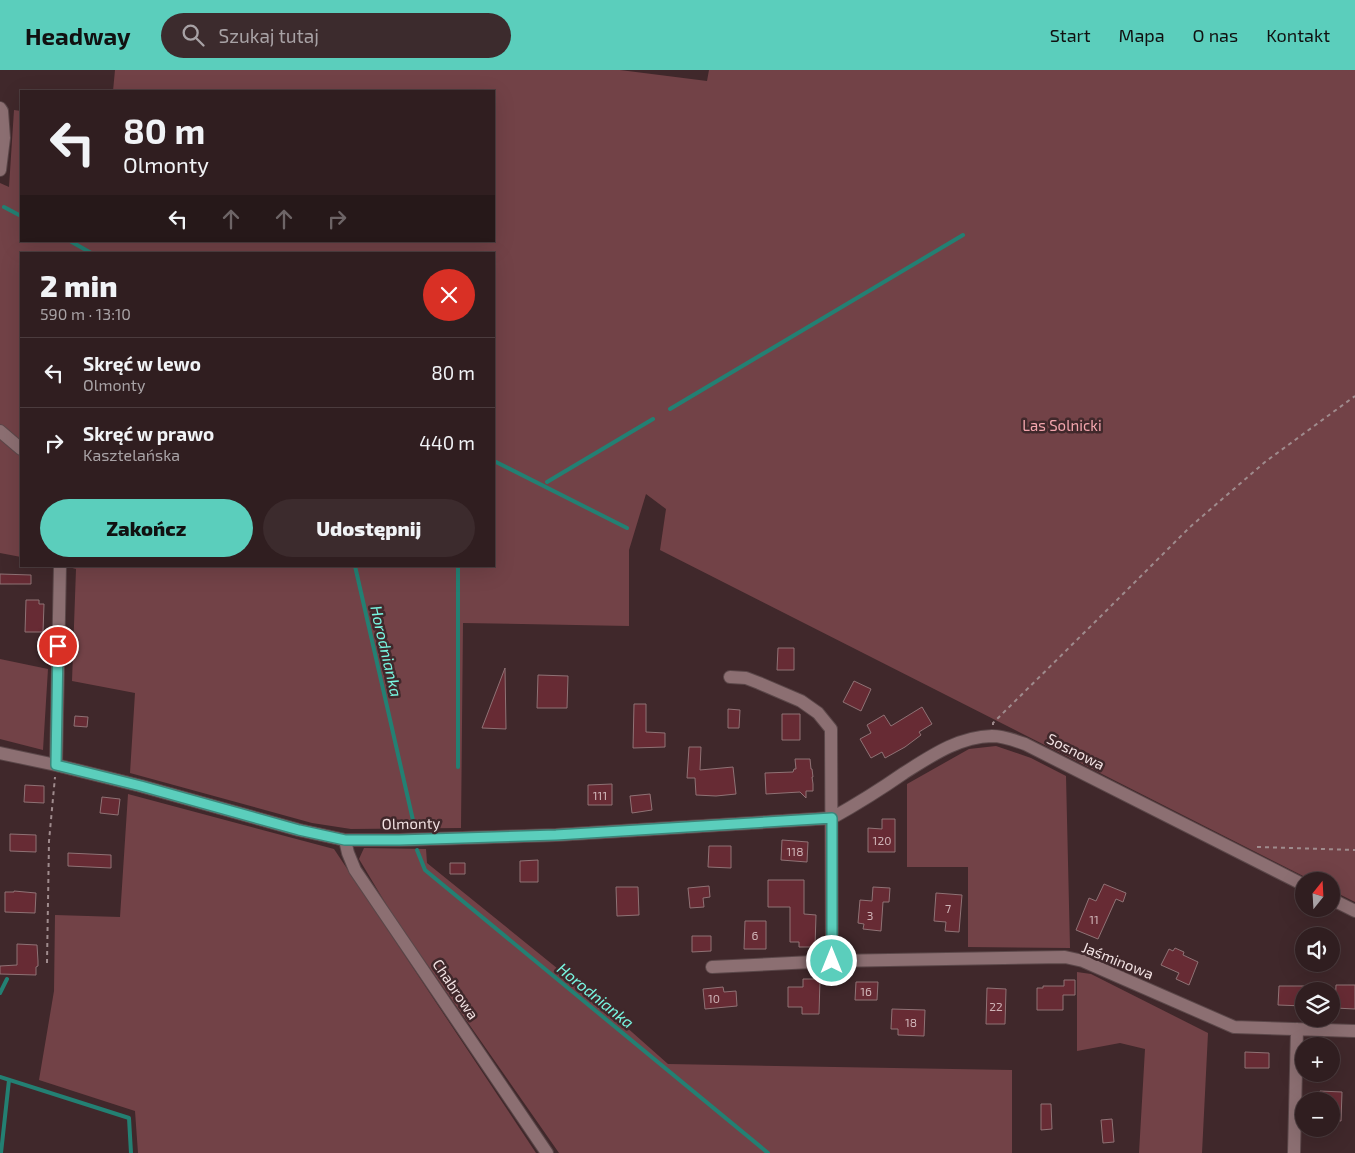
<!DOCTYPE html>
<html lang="pl">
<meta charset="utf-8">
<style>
:root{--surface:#301e20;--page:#3c2b2d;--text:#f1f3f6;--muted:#a8a2a5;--line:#4b3c3e;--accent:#5bcebc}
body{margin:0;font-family:"Exo 2",sans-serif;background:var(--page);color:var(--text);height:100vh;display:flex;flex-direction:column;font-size:19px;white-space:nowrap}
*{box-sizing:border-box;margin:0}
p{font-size:16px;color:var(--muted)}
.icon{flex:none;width:28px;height:28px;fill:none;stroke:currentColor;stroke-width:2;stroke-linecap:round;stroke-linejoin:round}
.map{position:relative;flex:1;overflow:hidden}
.details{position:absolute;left:20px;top:182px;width:475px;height:315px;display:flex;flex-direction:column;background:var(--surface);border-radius:0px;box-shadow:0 5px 20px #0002,0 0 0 1px var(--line)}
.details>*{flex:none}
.banner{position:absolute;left:20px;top:20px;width:475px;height:152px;border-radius:0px;box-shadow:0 5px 20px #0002,0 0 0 1px var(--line);background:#301e20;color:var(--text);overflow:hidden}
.needle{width:32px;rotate:18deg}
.tools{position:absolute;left:1295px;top:802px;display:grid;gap:10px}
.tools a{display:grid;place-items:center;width:45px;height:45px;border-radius:50%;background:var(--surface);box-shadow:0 5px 20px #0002,0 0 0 1px var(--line);font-size:25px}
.pin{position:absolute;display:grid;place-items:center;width:42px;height:42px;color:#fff;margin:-21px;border:2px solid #fff;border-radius:50%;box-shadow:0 1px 5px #0007}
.me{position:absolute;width:55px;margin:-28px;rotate:0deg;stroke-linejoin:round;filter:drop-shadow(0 0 4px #0008)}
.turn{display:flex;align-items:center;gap:18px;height:105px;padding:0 20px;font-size:22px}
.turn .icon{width:65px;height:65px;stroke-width:2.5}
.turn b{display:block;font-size:35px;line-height:42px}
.lanes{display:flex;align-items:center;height:48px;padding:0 20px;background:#0003;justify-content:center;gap:25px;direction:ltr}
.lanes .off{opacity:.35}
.round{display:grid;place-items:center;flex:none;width:52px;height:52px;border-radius:26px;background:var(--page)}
.head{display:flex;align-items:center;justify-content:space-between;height:85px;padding:0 20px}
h1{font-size:30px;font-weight:800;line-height:38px}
.primary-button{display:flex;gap:10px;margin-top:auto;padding:10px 20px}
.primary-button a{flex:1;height:58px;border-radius:30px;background:var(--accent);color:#111;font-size:20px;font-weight:800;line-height:58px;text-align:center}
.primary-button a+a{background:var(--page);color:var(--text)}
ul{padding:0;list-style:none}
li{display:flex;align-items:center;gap:15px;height:70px;padding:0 20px;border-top:1px solid var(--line)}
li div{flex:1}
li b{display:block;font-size:19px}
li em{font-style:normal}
header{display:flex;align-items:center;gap:30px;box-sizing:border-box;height:70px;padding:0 25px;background:var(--accent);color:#111}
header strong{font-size:24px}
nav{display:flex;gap:28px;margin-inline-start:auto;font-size:18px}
.search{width:350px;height:45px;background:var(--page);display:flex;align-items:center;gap:12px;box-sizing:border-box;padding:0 18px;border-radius:28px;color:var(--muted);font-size:19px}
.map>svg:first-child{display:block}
.green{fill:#724247}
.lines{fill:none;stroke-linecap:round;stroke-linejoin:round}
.stream{stroke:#238073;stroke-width:4}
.building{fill:#672b34;stroke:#8f7275}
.minor-casing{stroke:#5b4749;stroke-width:14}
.path{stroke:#9f8b8d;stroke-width:2;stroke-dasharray:4 4;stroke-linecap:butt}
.minor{stroke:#8c6f72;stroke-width:12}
.route-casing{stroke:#3b867a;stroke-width:12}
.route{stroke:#5bcebc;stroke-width:9}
.labels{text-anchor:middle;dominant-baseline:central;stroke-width:5;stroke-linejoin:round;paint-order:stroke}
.number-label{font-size:12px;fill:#cfb4b7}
.park-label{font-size:15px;fill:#f4a6ae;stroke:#40282b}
.street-label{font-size:15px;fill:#f2e2e3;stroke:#40282b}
.water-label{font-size:16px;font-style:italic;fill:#78f6e1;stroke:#40282b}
</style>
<header>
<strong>Headway</strong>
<div class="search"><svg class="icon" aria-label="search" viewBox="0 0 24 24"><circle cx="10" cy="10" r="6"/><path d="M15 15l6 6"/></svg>Szukaj tutaj</div>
<nav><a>Start</a><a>Mapa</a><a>O nas</a><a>Kontakt</a></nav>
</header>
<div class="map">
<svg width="1355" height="1083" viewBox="0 0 1355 1083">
<rect width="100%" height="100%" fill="#40282b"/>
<!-- green -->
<path class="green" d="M115 0H620L707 11 709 0H1355V832L1331 820V811H1313L660 480 666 439 646 424 629 480V556L463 553 461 758H460L351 759 312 753 130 703 135 623 72 611 76 499 65 496H494V184H21V487L0 483V113L9 117 14 40 21 41V171H494V21H113Z
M0 589 48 599 43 680 0 669Z
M996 676 1031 688 1066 706 1070 878 968 877V797H907V714L969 679Z
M128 724 334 779 536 1083H138L135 1041 39 1010 54 921 55 845 120 847Z
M364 778 426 779 427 793 589 924 668 994 1012 1000V1083H559L392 844 359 789Z
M1077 902 1091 904 1208 963 1202 1083H1139L1145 979 1120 973 1077 981Z"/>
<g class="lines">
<!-- stream -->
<path class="stream" d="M4 137 21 146
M70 171 93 184
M670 339 963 165
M494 391 627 458
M547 412 653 349
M355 496 415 759
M458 697V496
M417 780 425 800 768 1083
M0 923 7 909
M0 1007 129 1048 131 1083
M1 1083 9 1010"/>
</g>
<!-- building -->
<path class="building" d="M0 504 31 505V514H0Z
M26 530H39V534H44L43 562H25Z
M778 578H794V600H777Z
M505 598 506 659 482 658Z
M538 605 568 606 567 638H537Z
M854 611 871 619 861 641 843 632Z
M634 634H646V662L665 663V677L633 678Z
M922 637 932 654 919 662 921 665 905 677 885 688 882 682 871 688 860 669 871 663 867 655 884 645 891 656Z
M728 639 740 640 739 658H728Z
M782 644H800V670H782Z
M75 646 88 647 87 657 74 656Z
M689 677H701L700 700 733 697 736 724 716 726 696 725 695 708H687Z
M795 689H810L811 699H812L813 707H812L813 714V721H806V728L800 722 766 724 765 703 793 702 794 699H796Z
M612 714V735H588V715Z
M25 715 44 716V733L24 732Z
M650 724 652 740 632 743 630 726Z
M102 727 120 729 118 745 100 743Z
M882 749H895V782H868V758L882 759Z
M10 764 36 765V782L10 781Z
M782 770 808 772 807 792 781 790Z
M709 776H731V798L708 797Z
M68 783 111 785V798L68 796Z
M538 790V812H520V791Z
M450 793H465V804H450Z
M768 810H804V844L816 845 815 877H799V872H790V837H768Z
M1104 814 1126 823 1123 832 1116 829 1098 869 1076 860 1089 828 1096 831Z
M709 816 710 827 703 828 704 837 690 838 688 818Z
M616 817H638L639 845 617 846Z
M873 817 890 818 889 832H883L881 861 863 859 864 854 858 853 860 830 872 831Z
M14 821 36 823 35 843 5 842V822H14Z
M936 823 962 825 959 862 945 861 946 852 934 851Z
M745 851H766V879H744Z
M692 866H711V881L692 882Z
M17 874 37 875 38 891V896L36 897V905L0 904V896L17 895Z
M1175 878 1184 882 1183 885 1198 892 1189 915 1176 909 1179 903 1161 895 1169 879 1173 881Z
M803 909H820L819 944H802V937H788V917H803Z
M1064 910H1075V925H1063V940H1037V918H1043V916H1064Z
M856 912H878L877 930H855Z
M1336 915H1355V939L1335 938Z
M1279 916H1304V936L1278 935Z
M723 917 724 922 736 921 737 936 705 939 703 919Z
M987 918 1006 919 1005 954H986Z
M892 939 925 940 924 966 898 965V959H891Z
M1245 982 1269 983V998H1245Z
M1320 1021 1342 1022 1341 1051 1331 1050V1031H1319Z
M1041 1034H1051L1052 1059 1041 1060Z
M1112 1049 1114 1072 1103 1073 1101 1050Z"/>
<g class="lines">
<defs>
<path id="minor" d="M0 38 2 41 4 68 0 100
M0 361 21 379
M730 607 746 608 759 613 801 631 818 643 831 659 832 891
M0 683 56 695 141 716 299 760 345 770H399L556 765 832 748C857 734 881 719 904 703 931 686 958 667 992 666 1003 666 1014 670 1025 674L1304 815
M56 695 60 496
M345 770 348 783 355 800 547 1083
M1331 829 1355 841
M712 897 832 891 1065 887 1083 891 1234 957 1355 961
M1294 1083 1297 959"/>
</defs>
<!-- minor casing -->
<use href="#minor" class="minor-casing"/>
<!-- path -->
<path class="path" d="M993 655V653L1100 547 1190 457 1265 392 1355 326
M1257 777 1355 780
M47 893 49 771 55 707"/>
<!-- minor -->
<use href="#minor" class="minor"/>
</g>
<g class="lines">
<defs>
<path id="route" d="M58 576 56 695 141 716 299 760 345 770H399L556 765 832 748V891"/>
</defs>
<!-- route casing -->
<use href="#route" class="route-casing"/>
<!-- route -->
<use href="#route" class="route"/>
</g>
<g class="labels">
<!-- number labels -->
<g class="number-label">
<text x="600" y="725">111</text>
<text x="882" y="770">120</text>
<text x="795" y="781">118</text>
<text x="948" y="838">7</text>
<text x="870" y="845">3</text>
<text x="1094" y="849">11</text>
<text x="755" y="865">6</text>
<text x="866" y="921">16</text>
<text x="714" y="928">10</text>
<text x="996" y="936">22</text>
<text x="911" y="952">18</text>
</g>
<!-- park labels -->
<g class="park-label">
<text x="1062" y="355">Las Solnicki</text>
</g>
<!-- street labels -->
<g class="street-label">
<text transform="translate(1076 681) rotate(27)">Sosnowa</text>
<text transform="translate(411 753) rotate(-1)">Olmonty</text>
<text transform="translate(1118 890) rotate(22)">Jaśminowa</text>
<text transform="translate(456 919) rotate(56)">Chabrowa</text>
</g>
<!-- water labels -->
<g class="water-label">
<text transform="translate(387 581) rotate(77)">Horodnianka</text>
<text transform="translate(596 925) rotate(39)">Horodnianka</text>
</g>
</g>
</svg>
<div class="tools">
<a><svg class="needle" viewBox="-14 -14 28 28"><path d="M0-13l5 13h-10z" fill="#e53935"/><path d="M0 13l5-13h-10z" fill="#a8a2a5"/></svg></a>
<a><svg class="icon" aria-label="sound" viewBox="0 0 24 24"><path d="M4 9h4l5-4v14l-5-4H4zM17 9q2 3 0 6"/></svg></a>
<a><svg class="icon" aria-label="layers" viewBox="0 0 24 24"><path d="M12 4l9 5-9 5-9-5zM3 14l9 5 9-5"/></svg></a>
<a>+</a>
<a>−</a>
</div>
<div class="pin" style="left:58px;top:576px;background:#d93025"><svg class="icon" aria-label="arrive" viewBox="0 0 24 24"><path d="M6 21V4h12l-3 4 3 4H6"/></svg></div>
<svg class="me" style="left:832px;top:891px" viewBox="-20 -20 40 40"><circle r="17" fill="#5bcebc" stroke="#fff" stroke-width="3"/><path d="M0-11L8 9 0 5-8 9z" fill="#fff"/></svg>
<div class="banner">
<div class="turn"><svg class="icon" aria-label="left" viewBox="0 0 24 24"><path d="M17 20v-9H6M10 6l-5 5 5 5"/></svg><div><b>80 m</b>Olmonty</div></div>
<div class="lanes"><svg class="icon" aria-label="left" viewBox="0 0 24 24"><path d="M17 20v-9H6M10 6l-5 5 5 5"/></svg><svg class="icon off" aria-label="ahead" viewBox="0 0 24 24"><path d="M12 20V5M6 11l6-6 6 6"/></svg><svg class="icon off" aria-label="ahead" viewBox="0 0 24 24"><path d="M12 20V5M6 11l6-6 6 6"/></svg><svg class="icon off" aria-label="right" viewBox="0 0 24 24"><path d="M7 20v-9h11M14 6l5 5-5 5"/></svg></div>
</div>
<section class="details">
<div class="head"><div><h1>2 min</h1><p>590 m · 13:10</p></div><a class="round" style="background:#d93025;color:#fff"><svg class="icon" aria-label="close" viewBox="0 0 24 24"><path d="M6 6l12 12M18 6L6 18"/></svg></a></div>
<ul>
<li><svg class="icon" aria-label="left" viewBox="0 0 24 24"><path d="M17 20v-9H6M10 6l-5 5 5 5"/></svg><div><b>Skręć w lewo</b><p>Olmonty</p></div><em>80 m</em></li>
<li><svg class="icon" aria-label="right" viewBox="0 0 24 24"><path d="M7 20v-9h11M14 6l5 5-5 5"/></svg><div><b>Skręć w prawo</b><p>Kasztelańska</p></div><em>440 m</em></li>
</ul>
<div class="primary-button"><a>Zakończ</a><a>Udostępnij</a></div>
</section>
</div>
